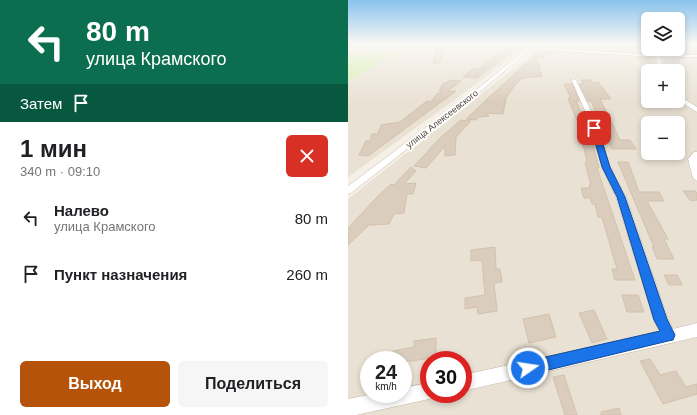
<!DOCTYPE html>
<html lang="ru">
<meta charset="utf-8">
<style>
:root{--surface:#fff;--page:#f6f6f6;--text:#202124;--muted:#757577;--accent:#b45309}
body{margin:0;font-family:Helvetica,sans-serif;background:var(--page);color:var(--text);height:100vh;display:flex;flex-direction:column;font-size:15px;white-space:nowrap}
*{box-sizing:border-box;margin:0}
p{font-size:13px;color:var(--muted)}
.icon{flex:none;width:22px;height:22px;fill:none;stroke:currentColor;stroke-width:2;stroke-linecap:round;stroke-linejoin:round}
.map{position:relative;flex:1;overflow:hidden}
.side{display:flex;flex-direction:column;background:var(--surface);width:348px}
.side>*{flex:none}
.hud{background:#0b6e4f;color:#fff;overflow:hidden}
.fabs{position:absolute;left:293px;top:12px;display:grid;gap:8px}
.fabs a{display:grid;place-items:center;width:44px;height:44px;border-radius:6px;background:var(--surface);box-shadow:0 2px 6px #0003;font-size:20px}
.speed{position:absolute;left:12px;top:351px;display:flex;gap:8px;font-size:20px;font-weight:700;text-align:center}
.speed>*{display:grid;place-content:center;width:52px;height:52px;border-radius:50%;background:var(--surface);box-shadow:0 2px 6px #0003;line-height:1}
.speed small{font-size:10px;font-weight:400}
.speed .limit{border:6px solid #d22;background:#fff;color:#111}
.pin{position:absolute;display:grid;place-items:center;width:34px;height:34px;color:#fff;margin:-17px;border-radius:8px;box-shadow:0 2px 6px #0006}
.me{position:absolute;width:44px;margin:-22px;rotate:77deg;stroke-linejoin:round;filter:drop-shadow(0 0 3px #0008)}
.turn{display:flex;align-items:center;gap:14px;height:84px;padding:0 20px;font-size:18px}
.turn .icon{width:52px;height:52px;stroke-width:2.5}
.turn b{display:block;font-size:28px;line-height:34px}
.then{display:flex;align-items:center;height:38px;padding:0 20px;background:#0003;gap:8px;font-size:15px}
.round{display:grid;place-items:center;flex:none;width:42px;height:42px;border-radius:6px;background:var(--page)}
.headline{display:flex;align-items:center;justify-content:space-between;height:68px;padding:0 20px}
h1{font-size:24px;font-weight:600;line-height:30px}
.primary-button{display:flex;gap:8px;margin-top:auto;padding:8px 20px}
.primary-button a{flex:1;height:46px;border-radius:6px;background:var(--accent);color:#fff;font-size:16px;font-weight:600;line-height:46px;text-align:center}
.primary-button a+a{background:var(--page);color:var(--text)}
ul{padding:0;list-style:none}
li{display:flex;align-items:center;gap:12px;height:56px;padding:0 20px}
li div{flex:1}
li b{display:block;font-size:15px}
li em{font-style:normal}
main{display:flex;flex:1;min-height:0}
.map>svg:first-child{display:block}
.residential{fill:#e9e1d3;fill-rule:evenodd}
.green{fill:#d4edaa}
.building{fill:#dbcdbd;stroke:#d3c1ac}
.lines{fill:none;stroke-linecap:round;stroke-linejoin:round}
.minor-casing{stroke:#c4b9aa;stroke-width:1}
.minor{fill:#fff;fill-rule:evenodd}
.route{fill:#1a73e8;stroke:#114b97}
.labels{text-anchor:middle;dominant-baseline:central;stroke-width:4;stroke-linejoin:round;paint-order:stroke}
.far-street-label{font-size:9px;fill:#483f34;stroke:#fff}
</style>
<main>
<section class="side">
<div class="hud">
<div class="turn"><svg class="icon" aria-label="left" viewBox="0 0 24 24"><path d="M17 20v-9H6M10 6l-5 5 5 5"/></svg><div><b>80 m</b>улица Крамского</div></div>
<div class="then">Затем<svg class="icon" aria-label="arrive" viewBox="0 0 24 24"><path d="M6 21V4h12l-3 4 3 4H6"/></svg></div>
</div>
<div class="headline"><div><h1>1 мин</h1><p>340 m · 09:10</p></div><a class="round" style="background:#d93025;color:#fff"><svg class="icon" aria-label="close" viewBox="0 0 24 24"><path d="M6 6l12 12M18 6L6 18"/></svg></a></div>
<ul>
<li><svg class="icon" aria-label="left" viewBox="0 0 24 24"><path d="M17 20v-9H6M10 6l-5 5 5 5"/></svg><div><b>Налево</b><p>улица Крамского</p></div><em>80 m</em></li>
<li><svg class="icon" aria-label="arrive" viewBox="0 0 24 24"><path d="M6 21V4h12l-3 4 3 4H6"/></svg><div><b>Пункт назначения</b></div><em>260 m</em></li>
</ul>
<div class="primary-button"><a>Выход</a><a>Поделиться</a></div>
</section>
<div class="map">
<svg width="349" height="415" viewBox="0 0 349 415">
<rect width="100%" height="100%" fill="#f5efe6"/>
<!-- residential -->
<path class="residential" d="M0 44H183L0 177Z
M197 44H300V49H330V44H333L331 46 349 48V415H0V199ZM300 71H330V101H300ZM300 123H330V153H300ZM21 360H55V394H21ZM81 360H115V394H81Z"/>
<!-- green -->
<path class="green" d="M39 52H49L0 81V53Z"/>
<!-- building -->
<path class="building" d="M90 44 98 46 92 62 87 64 85 63Z
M166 44H174L129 78 115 77 125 69H131L154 50Z
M191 51 208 52H201L196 58 186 57 192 66H190L194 76 174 78 167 85 158 98 155 114 139 113 141 116 131 117 128 120 118 119Z
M289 57 300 58 306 71H300Z
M317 59 331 60 333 71H319Z
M103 80 113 81 100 91H108L20 156 11 155 18 141H22L24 134H30L33 125 52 122 79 101 83 102 88 95 94 91H91L95 84Z
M233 80H243L245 83 250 82 263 99H252L272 140H282L288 149H264L243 101H240L231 84H236Z
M216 84H224L231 101H228L241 128 251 168H249L287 280H267L264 269H269L254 217H250L247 204H244L242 198H236L233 188H242L241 185H243L237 163 239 161 230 123 220 98H223Z
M113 120 123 121 108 137 107 155 97 156V146L78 168 66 166 94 136Z
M270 162H280L291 192H311L316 201H299L320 239H316L326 259H309L304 247H306Z
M63 167 68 171 56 184 68 183 65 194H59L56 213 46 214 41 224 21 225 0 245V228L30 196 43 184 46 185Z
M335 191H347L349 193V200L343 201Z
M147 247 148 269H152L154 282 146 283 149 311 130 314 129 307 117 309V298L137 295 134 260 123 261V250Z
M316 275H329L334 285H321Z
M274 295H290L296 312H279Z
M246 310 259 339 244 343 231 313Z
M201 314 208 337 181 343 175 319Z
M88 338V357L65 361 45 360V351L66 347V341Z
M302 359 312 375 328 371 338 387 349 384V394L315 404 292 361Z
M216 375 229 415H217L205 377Z
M271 408 273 415H253V412Z"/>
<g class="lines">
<defs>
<path id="minor" d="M64 44H82L0 51V49Z
M185 44H189L186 47 307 55H349V57H312L315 71H311L309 60 306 57 183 49 128 95 3 193 0 194V186L124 93Z
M223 79 228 80 245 115 262 167 278 197 320 319 325 329 349 323V337L115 391V375L311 332 306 320 268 197 254 167 239 115Z
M330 95 349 107V112L330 100Z
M346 152H349V181L345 178 340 159Z
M81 383V394H88L87 397 81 399 8 415H0V399L26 394H55V388Z"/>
</defs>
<!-- minor casing -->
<use href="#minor" class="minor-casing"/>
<!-- minor -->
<use href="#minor" class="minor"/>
</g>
<!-- sky -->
<linearGradient id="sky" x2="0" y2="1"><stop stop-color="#89c3ee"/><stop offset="0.43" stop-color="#faf8f4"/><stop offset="1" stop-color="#faf8f4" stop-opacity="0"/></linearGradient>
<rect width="349" height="102" fill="url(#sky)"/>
<!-- route -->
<path class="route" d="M246 126 250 128 262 167 277 197 319 319 327 335 325 340 320 341 180 375 175 373 173 368 175 363 180 361 312 331 306 320 269 197 254 167 243 128Z"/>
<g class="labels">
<!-- far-street labels -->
<g class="far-street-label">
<text transform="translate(94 119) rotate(-38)">улица Алексеевского</text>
</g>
</g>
</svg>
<div class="fabs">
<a><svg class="icon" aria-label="layers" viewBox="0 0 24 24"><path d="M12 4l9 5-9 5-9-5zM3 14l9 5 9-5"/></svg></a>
<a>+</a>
<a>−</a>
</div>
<div class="speed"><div>24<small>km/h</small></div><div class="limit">30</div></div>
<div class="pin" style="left:246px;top:128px;background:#d93025"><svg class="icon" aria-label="arrive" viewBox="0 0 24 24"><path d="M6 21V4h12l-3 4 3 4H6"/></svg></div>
<svg class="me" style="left:180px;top:368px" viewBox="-20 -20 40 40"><circle r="17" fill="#1a73e8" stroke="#fff" stroke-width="3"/><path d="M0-11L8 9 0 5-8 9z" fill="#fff"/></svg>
</div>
</main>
